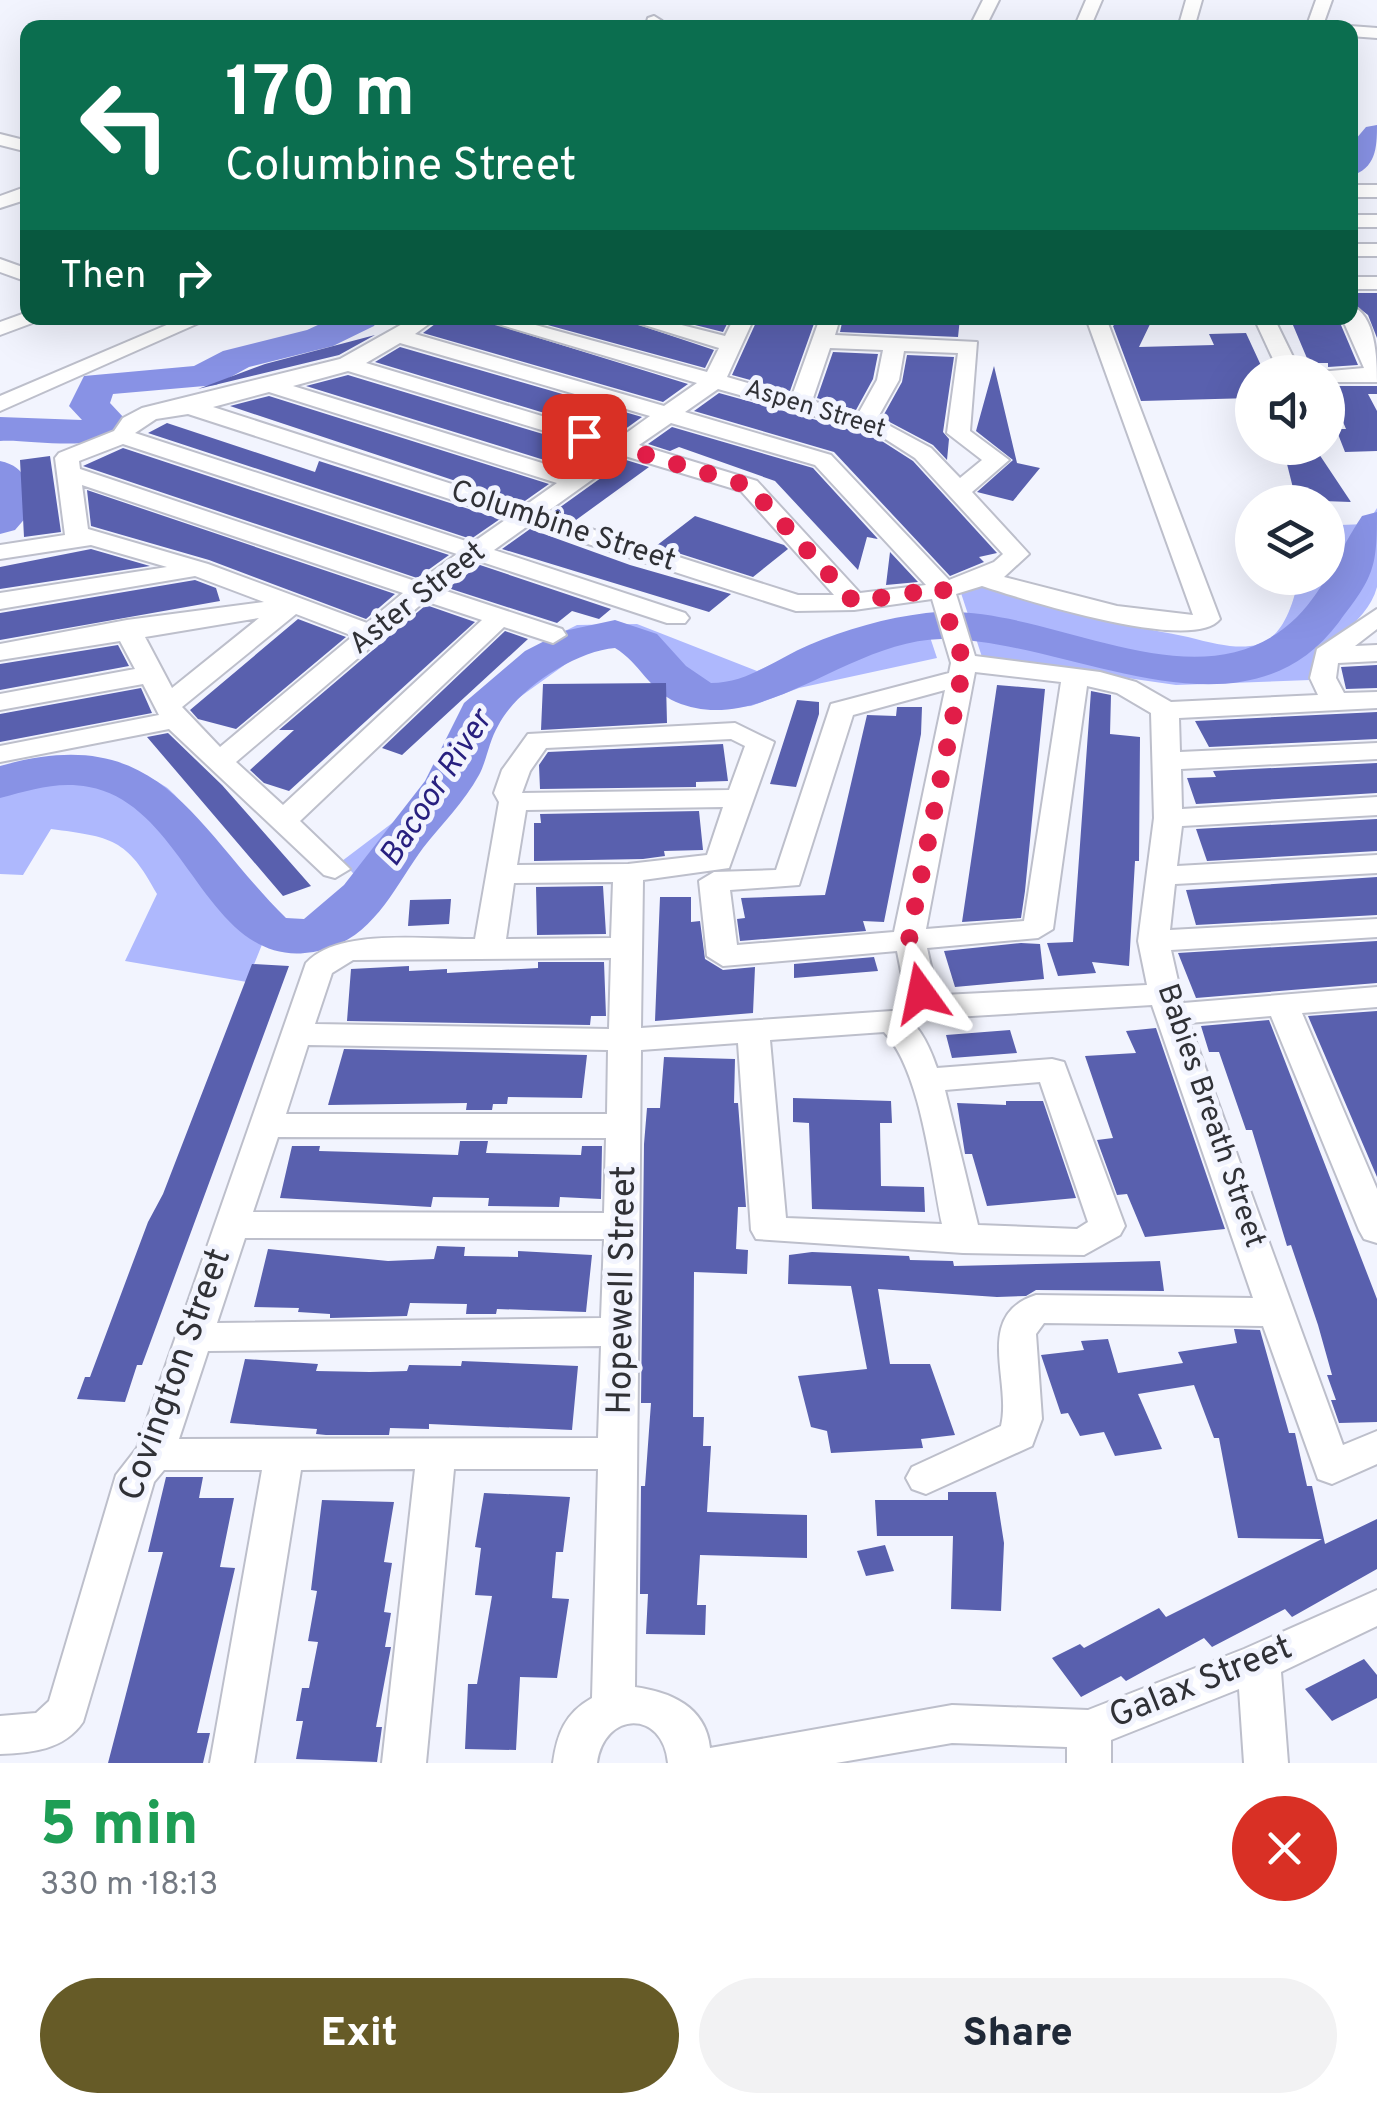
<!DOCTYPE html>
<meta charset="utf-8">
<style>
:root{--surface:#fff;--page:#f2f2f3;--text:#1f2937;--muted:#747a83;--accent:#665b27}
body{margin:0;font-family:Overpass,sans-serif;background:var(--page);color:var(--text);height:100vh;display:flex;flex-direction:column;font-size:38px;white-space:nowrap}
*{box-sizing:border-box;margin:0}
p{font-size:32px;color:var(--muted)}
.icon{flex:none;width:55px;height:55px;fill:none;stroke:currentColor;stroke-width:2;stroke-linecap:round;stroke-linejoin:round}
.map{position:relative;height:1763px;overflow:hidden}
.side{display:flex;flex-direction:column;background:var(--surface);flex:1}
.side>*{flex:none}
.banner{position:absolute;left:20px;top:20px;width:1338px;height:305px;border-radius:20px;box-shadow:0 10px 40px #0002;background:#0b6e4f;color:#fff;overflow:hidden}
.controls{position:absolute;left:1235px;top:355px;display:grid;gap:20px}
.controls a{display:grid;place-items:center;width:110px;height:110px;border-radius:50%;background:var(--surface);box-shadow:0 10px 40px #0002;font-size:50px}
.pin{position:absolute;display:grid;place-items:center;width:85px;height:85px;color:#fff;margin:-42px;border-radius:20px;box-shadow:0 5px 15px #0006}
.me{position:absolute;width:110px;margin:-55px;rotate:348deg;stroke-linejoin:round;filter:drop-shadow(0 0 8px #0008)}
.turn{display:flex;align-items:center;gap:35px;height:210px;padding:0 40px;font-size:45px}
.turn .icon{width:130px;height:130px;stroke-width:2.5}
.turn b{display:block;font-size:70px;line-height:85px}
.then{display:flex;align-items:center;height:95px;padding:0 40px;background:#0003;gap:20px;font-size:38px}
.round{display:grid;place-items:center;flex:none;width:105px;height:105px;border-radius:52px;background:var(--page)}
.head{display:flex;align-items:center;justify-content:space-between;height:170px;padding:0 40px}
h1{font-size:60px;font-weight:800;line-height:75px;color:#1e9e55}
.action{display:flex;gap:20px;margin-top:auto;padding:20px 40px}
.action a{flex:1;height:115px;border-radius:60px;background:var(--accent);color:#fff;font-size:40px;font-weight:800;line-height:115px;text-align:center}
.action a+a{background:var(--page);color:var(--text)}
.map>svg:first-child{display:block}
.forest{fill:#aeb8fd}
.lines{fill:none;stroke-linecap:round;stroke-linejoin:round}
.river{fill:#8892e5;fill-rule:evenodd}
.building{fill:#5960ae}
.street-casing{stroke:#bdbfcb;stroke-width:4}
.street{fill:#fff;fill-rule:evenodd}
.route{stroke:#e11d48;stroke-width:18;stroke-dasharray:0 32.4}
.labels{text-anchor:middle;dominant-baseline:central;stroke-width:10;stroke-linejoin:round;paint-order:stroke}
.far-street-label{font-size:25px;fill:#303136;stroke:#f2f4fe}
.street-label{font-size:30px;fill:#303136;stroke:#f2f4fe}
.water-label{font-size:32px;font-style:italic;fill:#28207f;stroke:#f2f4fe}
.near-street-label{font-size:35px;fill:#303136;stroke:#f2f4fe}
</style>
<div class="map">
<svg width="1377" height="1763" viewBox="0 0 1377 1763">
<rect width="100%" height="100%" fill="#f2f4fe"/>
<!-- forest -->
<path class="forest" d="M1377 508C1377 532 1377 565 1377 587 1366 628 1317 642 1310 680L1176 685 982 657 960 590C973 586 991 577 1004 578 1046 580 1081 610 1120 622 1142 629 1165 632 1188 637 1255 655 1282 654 1299 578H1328V515L1340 525 1367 524Z
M924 619 937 658 799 688 751 706 711 708 684 703 659 689 627 648 598 641 503 709 476 765 373 907 342 929 311 941 263 942 247 982 125 961 157 894C127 838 111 837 51 829L23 875 0 874V773C52 755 119 756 166 787 189 804 242 883 262 910 294 942 338 911 362 883L342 861 416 805 480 704 555 636 577 625 637 624 757 671 811 646Z"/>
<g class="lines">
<!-- river -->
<path class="river" d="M1377 125C1377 148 1376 169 1350 176V146L1366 127Z
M333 318H379L374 326 333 346 249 367 216 385 113 394 110 403 125 419C122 458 27 438 0 441V417L82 420 69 406 84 376 194 366 223 351 307 330Z
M0 461C31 468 27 487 28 515L15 530 0 534Z
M1377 512C1377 569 1374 576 1339 622 1242 752 1068 638 941 639 847 641 760 738 676 702 650 691 639 662 615 648 575 651 516 690 498 726 489 741 487 760 479 775 464 802 442 824 423 848 397 883 377 931 332 947 208 990 194 806 89 787 57 781 31 790 0 798V766C161 720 192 825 286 918L304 919 344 885 425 781 464 703 525 651 564 631 615 620 657 634 686 666 711 683C748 683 776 659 809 645 846 629 886 618 926 613 1047 599 1197 715 1297 617 1326 588 1339 550 1362 516Z"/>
</g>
<!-- building -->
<path class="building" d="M1350 293H1377V338L1368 315 1350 301Z
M443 318H474L688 384 663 402 423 333Z
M522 318H618L714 350 705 368Z
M667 318H730L723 332Z
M758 318H816L790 391 732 375Z
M843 318H960L958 337 840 332Z
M1122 318H1153L1139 347 1214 345 1209 334 1246 333 1264 372H1252V398L1141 401 1113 326Z
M1290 318H1338L1358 365 1328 367V363H1309Z
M375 335 339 355 198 389 265 364Z
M400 347 642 417 617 435 375 362Z
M833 352 878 354 873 379 856 410 817 398Z
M907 355 954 357 943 432 949 439 947 460 933 445 882 418 902 382Z
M994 366 1017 463 1040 468 1013 501 977 492 1013 460 976 431Z
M348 375 596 450 570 468 306 386Z
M1328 386H1377V394H1368L1377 411V451L1345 452 1336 429H1346Z
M719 393 874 436 913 461 997 553 979 557 984 562 950 576 834 452 694 411Z
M269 396 549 484 522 503 230 406Z
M167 423 315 472 319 461 500 519 471 539 148 433Z
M672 427 813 468 878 539 867 537 858 570 775 481 679 447 670 451 648 444Z
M123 448 449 555 417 578 83 466Z
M1283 448H1308L1319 454 1351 502 1296 500Z
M50 456 61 532 24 537 20 460Z
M626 460 649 467 576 520 552 513Z
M87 490 395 594 366 619 209 560 91 526Z
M695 516 784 545 788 549 753 577 656 546Z
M530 529 630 565 731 594 709 612 502 549Z
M91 549 150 566 0 589V567Z
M890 552 918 582 886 585Z
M480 565 611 609 599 619 572 611 557 623 448 588Z
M195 580 216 588 220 601 0 640V613Z
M426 605 475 622 289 791 264 783 250 770 294 730H279Z
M298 619 346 637 236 729 198 719 190 710Z
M505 631 528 639 402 755 382 748Z
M118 645 129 666 0 690V664Z
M1377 665V688L1346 689 1341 667Z
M666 683 667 723 541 730 543 684Z
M997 685 1045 689 1025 891 1021 918 962 922Z
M141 688 152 713 0 742V714Z
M1091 691 1111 695 1110 734 1140 737 1139 861H1135L1129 966 1092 962 1096 973 1058 976 1047 943 1073 942Z
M797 700 819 702V714L796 787 770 784Z
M897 707H922L921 734 884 922 863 921 866 931 740 941 737 919 745 918 741 898 825 895 867 715 896 716Z
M1377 712V739L1209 747 1195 721Z
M168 733 222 785 311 886 283 896 147 737Z
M723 744 728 781 696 782V787L540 789 539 765 548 752Z
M1377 763V793L1196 804 1187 778 1216 777 1213 771Z
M699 811 703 850 664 851 665 856 643 859 534 861V823H541L540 814Z
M1377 819V851L1207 861 1196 829Z
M1377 877V915L1196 925 1186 890Z
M603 886 606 934 537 935 536 887Z
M660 897H691V922L700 921 705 959 723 970 755 967 753 1013 655 1021Z
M451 899 449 924 408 926 410 900Z
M1377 941V983L1196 998 1178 953Z
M1021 943 1040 944 1044 979 955 987 944 951Z
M874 957 878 971 794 978V964Z
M538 962H604L606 1016H591L590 1025 347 1021 351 969 409 966V971L447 969V973L538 968Z
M252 964 289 966 142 1365H137L125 1402 77 1399 85 1377H90L148 1222 163 1194Z
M1377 1011V1177L1308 1016Z
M1269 1020 1377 1299V1422L1339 1423 1331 1400H1336L1327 1375H1332L1318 1325 1291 1245 1287 1246 1252 1130H1246L1219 1052H1209L1201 1026Z
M1156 1028 1225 1229 1145 1237 1127 1194 1117 1195 1097 1140 1113 1138 1085 1056 1136 1053 1126 1031Z
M1010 1030 1017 1053 952 1058 946 1035Z
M344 1049 587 1055 582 1098 508 1097 507 1104H493L492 1110H466L467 1103 328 1105Z
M664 1057 735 1059 734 1103H738L746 1207H738L736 1249 748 1250 747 1274 694 1272 693 1417H704L703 1446H711L707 1512 807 1515V1558L700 1555 697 1605H706L705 1635 646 1634 648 1594H640L641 1486H645L651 1403H641L644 1144 647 1108H660Z
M793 1098 891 1101 892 1123H880L881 1186 924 1187 925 1212 812 1209 809 1123 793 1122Z
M1006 1101H1043L1076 1198 987 1206 972 1154H965L957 1103 1006 1105Z
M460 1141H488L486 1153 581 1155 582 1146H602L601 1199 560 1197 559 1207 488 1206 489 1198 433 1197 431 1207 280 1198 292 1146H320L319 1151 458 1155Z
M437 1246 465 1247 464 1256 518 1257V1251L592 1255 586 1312 497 1309 496 1314H466L467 1304 410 1303 407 1316 330 1318V1314L298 1312 299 1308 254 1307 268 1249 388 1261 434 1259Z
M812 1252 909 1256 910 1260 953 1261 954 1266 1160 1261 1164 1291 1036 1290 1026 1296 997 1297 878 1289 890 1364H930L955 1435 921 1439 923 1448 831 1453 827 1431 811 1427 798 1376 867 1369 851 1286 788 1284 789 1255Z
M1234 1329 1260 1330 1289 1433H1295L1307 1486H1312L1325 1544 1377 1519V1569L1292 1617 1285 1609 1212 1647 1204 1638 1126 1681 1121 1676 1081 1697 1052 1658 1080 1644 1084 1648 1159 1608 1166 1617 1322 1539 1238 1538 1219 1438H1214L1194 1385 1138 1394 1162 1449 1115 1456 1104 1432 1080 1436 1068 1413 1061 1414 1041 1355 1084 1350 1081 1341 1108 1339 1118 1373 1183 1363 1178 1352 1237 1343Z
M245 1359 318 1364 316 1371 370 1372 407 1371 409 1365 461 1366 462 1361 578 1366 572 1430 429 1424V1429L390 1428 389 1435H326L316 1434 317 1429 230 1423Z
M166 1477H203L199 1498H234L220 1567 235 1568 197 1733H210L203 1763H108L163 1552H148Z
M948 1492H996L1004 1543 1001 1611 951 1609 953 1536H877L875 1500H948Z
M484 1493 570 1497 563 1552H556L552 1598 569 1599 557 1678 520 1677 516 1750 465 1749 468 1684H477L492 1596 475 1595 481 1548 475 1547Z
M322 1500 394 1502 384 1562 392 1563 384 1612 391 1613 385 1647H391L376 1727H382L377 1762 296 1759 303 1721H296L302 1688H309L318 1642 308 1641 317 1591 311 1590Z
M885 1545 894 1571 866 1576 857 1551Z
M1364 1659 1377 1675V1698L1332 1721 1305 1689Z"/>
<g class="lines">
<defs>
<path id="street" d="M983 0H999L985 28H969Z
M1086 0H1102L1090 28H1074Z
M1186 0H1202L1194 28H1178Z
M1316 0H1332L1322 28H1306Z
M654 16 662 21 661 28H645L648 18Z
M1350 26 1377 28V38L1350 36V28H1344Z
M0 134 28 141V152L0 145Z
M1350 185H1377V197H1350Z
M28 186V199L0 208V196Z
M1350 215H1377V227H1350Z
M1350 244H1377V256H1350Z
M0 259 28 269V282L0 272Z
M1350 277H1377V289H1350Z
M1350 305C1376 314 1377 359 1377 382H1328V372H1319L1364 368 1342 318H1350Z
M28 312V318H38L35 322 0 335V322Z
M183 318H210L0 411V396Z
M413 318H437L415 334 664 406 697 383 478 318H510L707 372 719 348 622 318H654L725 336 734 318H754L727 377 792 396 820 318H840L835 335 977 342 970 431 1009 460 972 492 1029 554 1004 577 1117 606 1193 615 1086 318H1106L1220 619C1193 654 1022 599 982 586L956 594 975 656 1100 672 1136 682 1171 702 1318 695 1310 678 1317 649 1377 609V629L1355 646 1377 645V661L1338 663 1336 678 1344 693 1377 692V708L1179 718 1180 752 1377 743V759L1181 769 1182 809 1377 797V815L1182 826 1177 866 1377 855V873L1175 884 1170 930 1377 919V937L1171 950 1183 1003 1377 987V1007L1302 1013 1377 1189V1243L1364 1239 1359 1230 1271 1016 1189 1023 1343 1445 1377 1431V1464L1332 1484 1318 1479 1263 1326 1044 1323 1036 1334 1042 1419 1032 1446 926 1494 912 1489 906 1478 912 1467 1001 1426C1012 1381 973 1315 1036 1295L1253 1298 1152 1005 955 1017C905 1010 906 996 897 951L723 966 707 956 699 881 714 872 776 870 831 704 949 673 951 663 932 599 854 610 796 611 529 525 494 550 685 613 689 618 685 623H667L479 561 440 589 562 629 566 635 553 643 504 627 300 821 350 869 335 878 324 875 169 729 0 762V746L159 715 143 684 0 710V694L135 669 120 641 0 660V644L127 620 264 602 195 576 0 609V593L167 567 91 545 0 559V545L65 535 55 458 59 453 114 431 123 418 142 408 340 359ZM400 343 650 416 618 439 366 363ZM830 348 883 350 877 380 858 414 812 401ZM904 351 958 353 947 433 982 460 960 478 931 448 877 419 899 380ZM348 371 604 449 571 472 293 386ZM718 389 876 433 915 458 1003 554 994 562 949 580 831 455 685 412ZM269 392 557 483 523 507 213 407ZM188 414 508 518 472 543 135 433 156 419ZM671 423 815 465 926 585 860 593 757 481 639 445ZM123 444 457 554 418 582 80 469 79 461ZM625 456 741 491 834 595H798L544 514ZM82 485 403 593 367 623 208 564 88 529ZM425 601 482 620 283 805 236 762ZM296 614 353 636 220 747 182 707ZM259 618 172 688 145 637ZM975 672 1061 682 1024 921 926 929ZM1087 686 1117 693 1151 713 1154 818 1138 941 1147 985 943 995 936 989 927 948 1038 938 1053 929ZM945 690 894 932 737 945 730 890 799 885 853 715Z
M1254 318H1274L1296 363 1308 372H1279Z
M735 723 774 742 729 868 643 880 641 1028 892 1011C917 1017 929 1045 937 1068L1052 1059 1064 1062 1125 1226 1120 1235 1084 1255 963 1253 756 1239 751 1230 738 1043 641 1050 635 1687C671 1692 706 1707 710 1748L952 1705 1088 1710 1244 1649 1377 1590V1626L1281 1672 1288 1763H1244L1239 1689 1111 1740V1763H1067V1747L952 1743 836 1763H668C663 1709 604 1711 597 1763H553C557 1734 565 1713 592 1698L598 1469H454L426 1763H382L415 1469 301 1470 254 1763H210L262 1470H164L154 1482 83 1722C64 1750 31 1753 0 1754V1716L36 1713 49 1701 116 1475 137 1448 306 963C339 927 428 940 475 939L499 802 494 793 502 770 528 734ZM731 739 745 746 729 790 522 793 530 771 546 748ZM723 807 707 855 628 864 517 865 526 810ZM613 882 611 938 506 939 514 883ZM611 958 609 1029 315 1024 332 973 353 960ZM884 1032C921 1070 931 1172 942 1224L786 1218 770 1040ZM308 1045 608 1050 607 1114H286ZM1040 1082 1088 1222 1077 1229 978 1225 945 1090ZM278 1137 606 1138 604 1213 253 1212ZM245 1238 604 1239 601 1318 217 1323ZM601 1346 598 1438 179 1439 208 1351Z"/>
</defs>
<!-- street casing -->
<use href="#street" class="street-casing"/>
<!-- street -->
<use href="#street" class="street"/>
</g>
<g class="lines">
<!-- route -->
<path class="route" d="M584 436 749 486 854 602 943 588 947 615 964 663 909 936 921 993"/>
</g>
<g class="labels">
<!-- far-street labels -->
<g class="far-street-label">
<text transform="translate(815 410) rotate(17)">Aspen Street</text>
</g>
<!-- street labels -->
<g class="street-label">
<text transform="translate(563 527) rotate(18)">Columbine Street</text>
<text transform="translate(418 599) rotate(-38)">Aster Street</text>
<text transform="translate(1210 1116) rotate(71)">Babies Breath Street</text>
</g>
<!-- water labels -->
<g class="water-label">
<text transform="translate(437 789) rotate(-57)">Bacoor River</text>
</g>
<!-- near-street labels -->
<g class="near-street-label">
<text transform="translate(623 1290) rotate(-89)">Hopewell Street</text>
<text transform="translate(176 1375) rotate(-70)">Covington Street</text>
<text transform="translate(1201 1683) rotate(-22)">Galax Street</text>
</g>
</g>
</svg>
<div class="controls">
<a><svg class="icon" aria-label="sound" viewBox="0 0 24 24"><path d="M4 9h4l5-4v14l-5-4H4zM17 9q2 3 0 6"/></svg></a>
<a><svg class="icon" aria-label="layers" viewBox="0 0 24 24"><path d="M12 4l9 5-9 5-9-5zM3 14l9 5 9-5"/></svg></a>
</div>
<div class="pin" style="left:584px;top:436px;background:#d93025"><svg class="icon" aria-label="arrive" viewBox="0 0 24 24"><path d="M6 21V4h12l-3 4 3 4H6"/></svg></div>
<svg class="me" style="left:921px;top:993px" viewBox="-20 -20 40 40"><path d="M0-17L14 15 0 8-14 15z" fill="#e11d48" stroke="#fff" stroke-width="4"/></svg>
<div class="banner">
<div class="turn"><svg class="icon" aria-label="left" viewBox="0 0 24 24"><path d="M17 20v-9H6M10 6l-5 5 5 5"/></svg><div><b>170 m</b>Columbine Street</div></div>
<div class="then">Then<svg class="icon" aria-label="right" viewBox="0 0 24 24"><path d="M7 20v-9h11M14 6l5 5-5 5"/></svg></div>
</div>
</div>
<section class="side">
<div class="head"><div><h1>5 min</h1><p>330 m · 18:13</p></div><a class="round" style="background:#d93025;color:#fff"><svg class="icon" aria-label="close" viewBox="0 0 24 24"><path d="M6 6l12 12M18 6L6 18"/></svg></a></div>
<div class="action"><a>Exit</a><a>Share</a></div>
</section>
